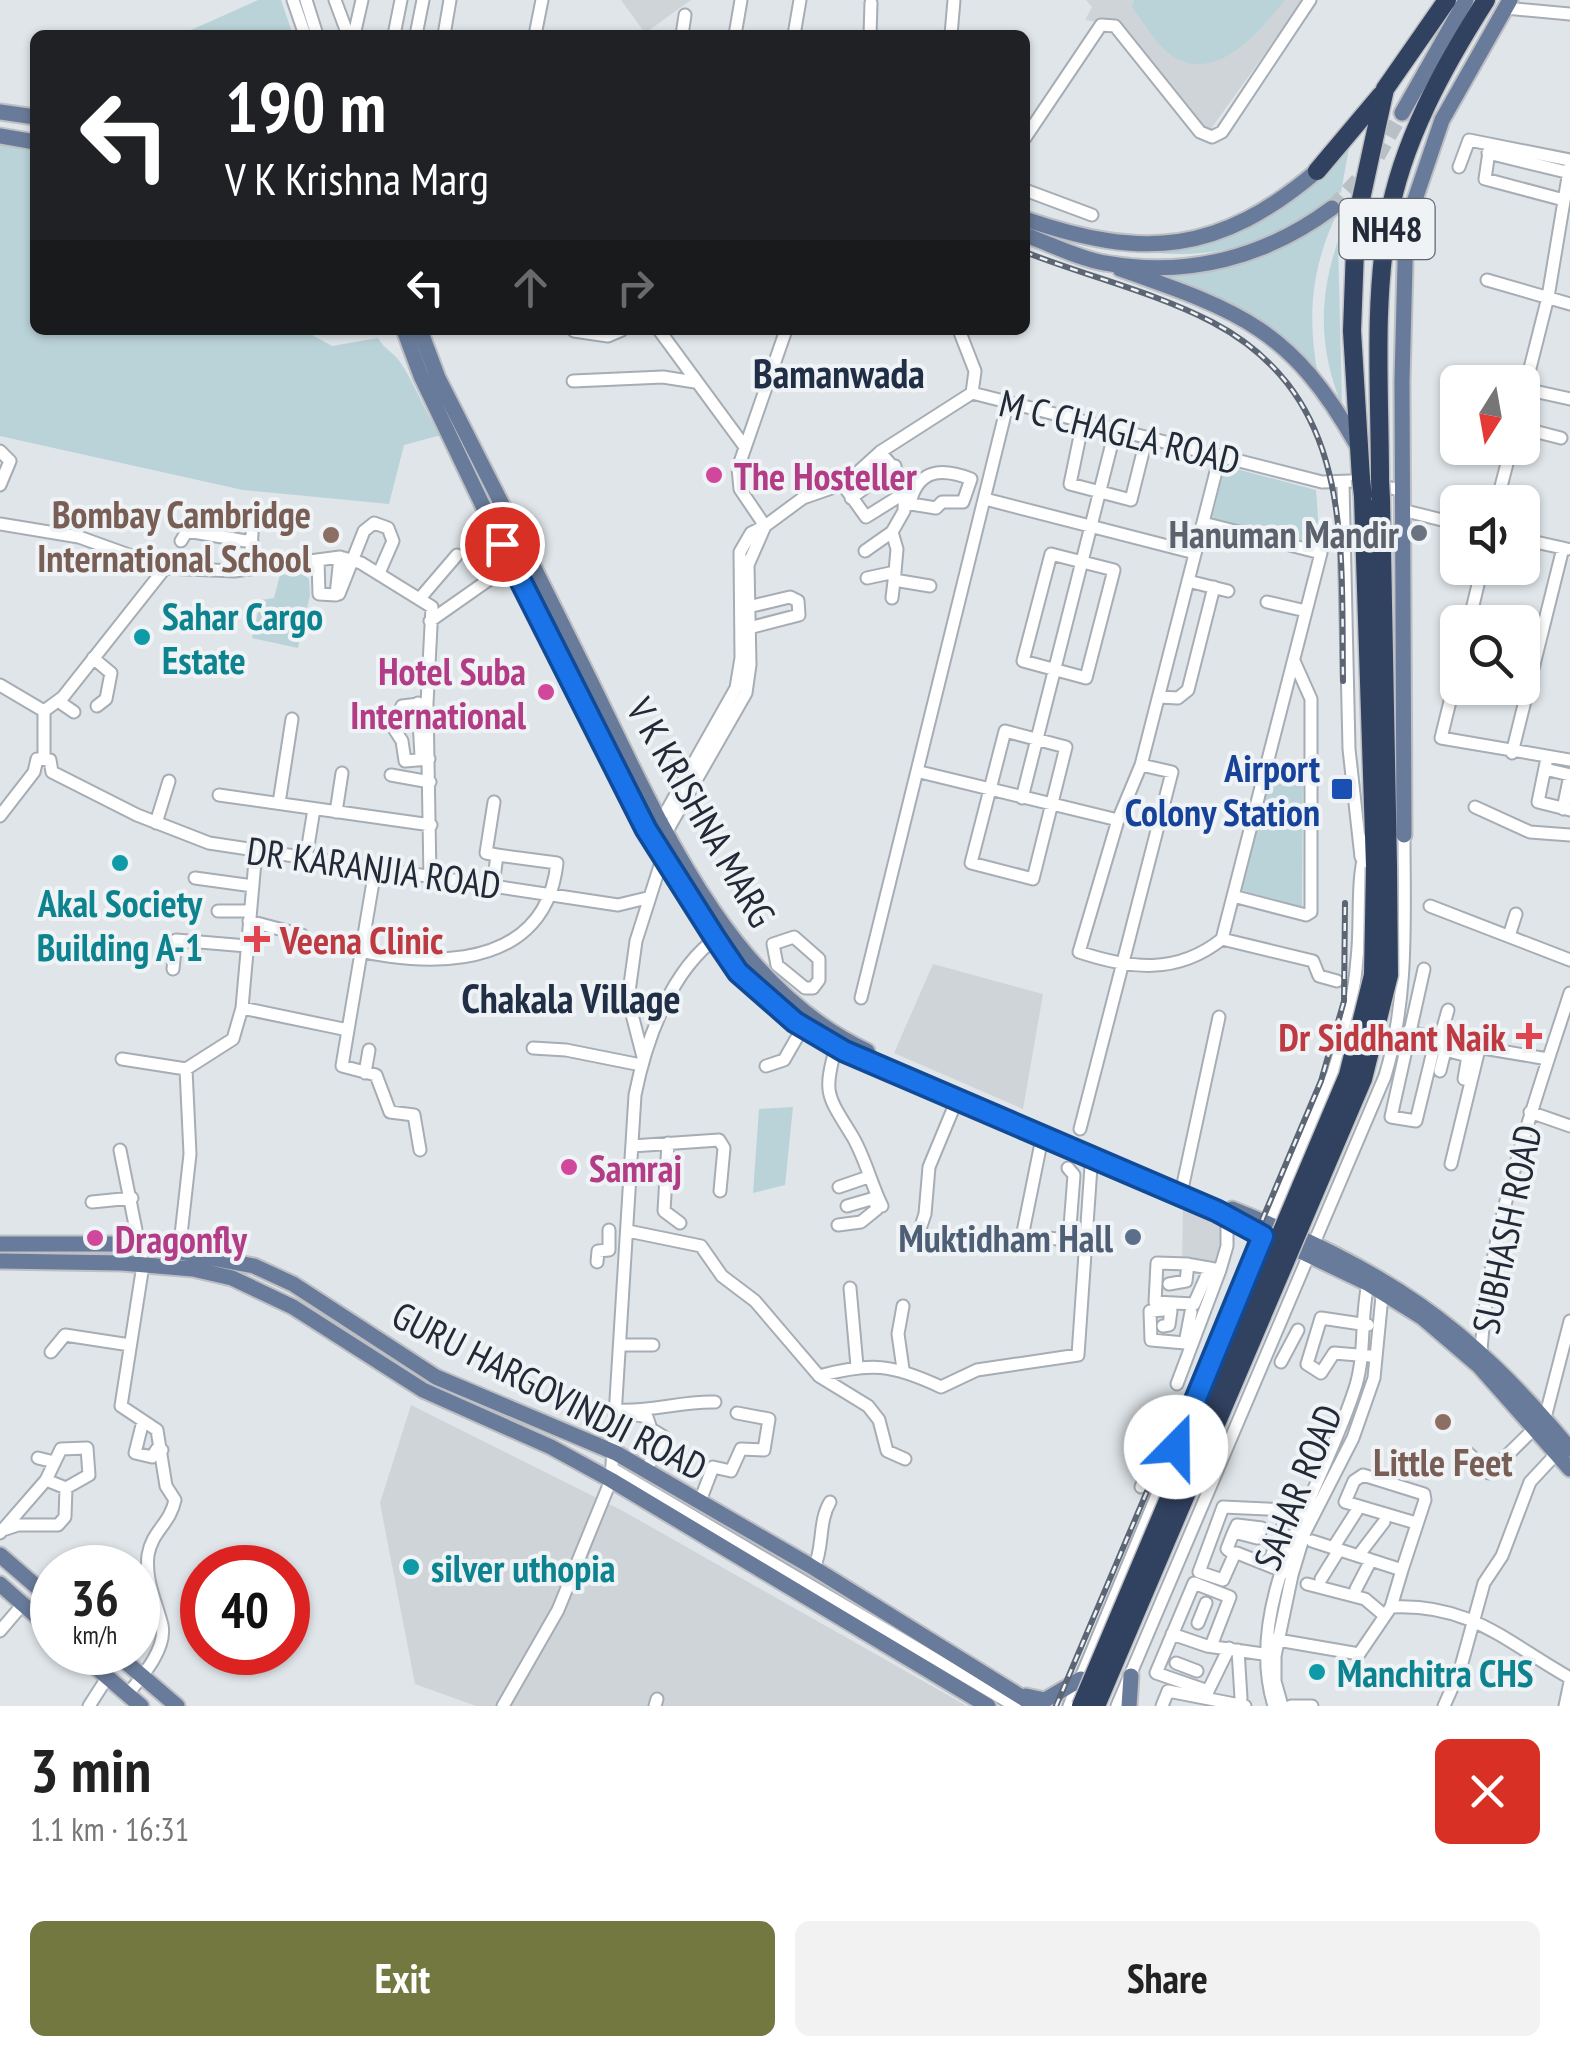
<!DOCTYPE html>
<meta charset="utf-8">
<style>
:root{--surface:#fff;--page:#f2f2f2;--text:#222;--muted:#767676;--accent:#727840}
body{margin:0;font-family:"PT Sans Narrow",sans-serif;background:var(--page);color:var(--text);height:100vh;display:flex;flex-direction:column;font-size:38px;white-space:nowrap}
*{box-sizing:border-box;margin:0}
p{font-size:32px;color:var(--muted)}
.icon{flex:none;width:55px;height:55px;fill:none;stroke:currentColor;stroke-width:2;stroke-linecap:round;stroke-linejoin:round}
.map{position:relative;height:1706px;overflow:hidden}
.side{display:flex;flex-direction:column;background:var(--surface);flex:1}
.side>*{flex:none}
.top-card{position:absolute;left:30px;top:30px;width:1000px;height:305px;border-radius:15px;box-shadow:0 2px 8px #0004;background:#202124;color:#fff;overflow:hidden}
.needle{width:65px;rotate:191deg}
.buttons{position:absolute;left:1440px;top:365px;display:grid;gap:20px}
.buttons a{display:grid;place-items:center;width:100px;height:100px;border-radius:15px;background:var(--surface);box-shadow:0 2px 8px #0004;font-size:50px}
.speed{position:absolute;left:30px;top:1545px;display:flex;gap:20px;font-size:50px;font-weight:700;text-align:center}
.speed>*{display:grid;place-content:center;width:130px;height:130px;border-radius:50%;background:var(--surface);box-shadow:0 2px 8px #0004;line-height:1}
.speed small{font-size:25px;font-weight:400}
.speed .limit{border:15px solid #d22;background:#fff;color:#111}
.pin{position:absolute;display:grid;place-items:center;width:85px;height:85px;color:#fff;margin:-42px;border:5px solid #fff;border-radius:50%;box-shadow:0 2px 10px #0007}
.me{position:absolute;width:110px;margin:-55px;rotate:22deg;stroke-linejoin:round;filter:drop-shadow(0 0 8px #0008)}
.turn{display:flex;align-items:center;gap:35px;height:210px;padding:0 30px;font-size:45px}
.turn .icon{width:130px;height:130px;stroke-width:2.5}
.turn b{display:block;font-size:70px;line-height:85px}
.lanes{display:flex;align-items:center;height:95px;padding:0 30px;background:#0003;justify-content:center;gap:50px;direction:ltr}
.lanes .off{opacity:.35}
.round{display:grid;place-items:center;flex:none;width:105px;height:105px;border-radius:15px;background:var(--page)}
.head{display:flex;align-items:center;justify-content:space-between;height:170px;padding:0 30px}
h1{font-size:60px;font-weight:700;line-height:75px}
.action{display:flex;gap:20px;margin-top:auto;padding:20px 30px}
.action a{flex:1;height:115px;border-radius:15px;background:var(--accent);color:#fff;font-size:40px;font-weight:700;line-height:115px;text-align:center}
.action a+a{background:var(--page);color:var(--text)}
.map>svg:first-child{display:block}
.built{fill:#ced4d8}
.green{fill:#bad3d8}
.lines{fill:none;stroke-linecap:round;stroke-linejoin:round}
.major-tunnel{stroke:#b9c0c5;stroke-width:15;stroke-dasharray:15 8;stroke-linecap:butt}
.minor-casing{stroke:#a6adb4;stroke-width:15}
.major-casing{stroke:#bdbfc3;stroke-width:19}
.highway-casing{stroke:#bdbfc3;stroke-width:21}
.minor{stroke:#fff;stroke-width:11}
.major{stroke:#697b9a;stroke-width:15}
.highway{stroke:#314160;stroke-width:18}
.rail-casing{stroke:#5c6573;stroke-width:6}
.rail{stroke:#eff3f6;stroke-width:2.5;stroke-dasharray:8;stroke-linecap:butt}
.highway-bridge-casing{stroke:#bdbfc3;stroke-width:21;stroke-linecap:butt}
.highway-bridge{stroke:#314160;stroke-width:18}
.route-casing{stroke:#114b97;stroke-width:25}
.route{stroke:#1a73e8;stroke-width:18}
.hotel-dot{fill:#d1479c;stroke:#eff3f6;stroke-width:4}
.worship-dot{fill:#6b7280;stroke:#eff3f6;stroke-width:4}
.education-dot{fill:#8d6e63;stroke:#eff3f6;stroke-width:4}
.culture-dot{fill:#0f9aa8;stroke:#eff3f6;stroke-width:4}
.transit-dot{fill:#1a4fb4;stroke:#eff3f6;stroke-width:4}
.health-dot{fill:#e0444e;stroke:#eff3f6;stroke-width:4}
.service-dot{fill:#5c6f8a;stroke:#eff3f6;stroke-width:4}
.labels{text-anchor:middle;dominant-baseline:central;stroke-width:8;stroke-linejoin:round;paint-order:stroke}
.shield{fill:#eff3f6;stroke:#606670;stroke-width:2.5}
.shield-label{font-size:35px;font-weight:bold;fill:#222a37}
.street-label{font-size:38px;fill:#222a37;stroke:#eff3f6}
.hotel-label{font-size:38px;font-weight:bold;fill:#b23c85;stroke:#eff3f6;text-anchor:start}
.education-label{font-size:38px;font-weight:bold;fill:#785e54;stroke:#eff3f6;text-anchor:end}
.worship-label{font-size:38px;font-weight:bold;fill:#5b616d;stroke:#eff3f6;text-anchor:end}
.culture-label{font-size:38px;font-weight:bold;fill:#0d838f;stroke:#eff3f6;text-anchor:start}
.transit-label{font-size:38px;font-weight:bold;fill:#164399;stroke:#eff3f6;text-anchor:end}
.health-label{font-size:38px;font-weight:bold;fill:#be3a42;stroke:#eff3f6;text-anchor:start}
.service-label{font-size:38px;font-weight:bold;fill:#4e5e75;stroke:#eff3f6;text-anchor:end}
.neighbourhood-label{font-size:40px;font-weight:bold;fill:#212f46;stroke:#eff3f6}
</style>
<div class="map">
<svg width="1570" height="1706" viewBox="0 0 1570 1706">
<rect width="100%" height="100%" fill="#dfe5e9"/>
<!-- built -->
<path class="built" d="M621 0H691L645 33Z
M1086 0H1303L1208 133 1124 26 1085 20 1092 7Z
M933 964 1043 994 1023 1109 894 1053Z
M1183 1210 1221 1223 1218 1268 1182 1261Z
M411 1405 623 1511 967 1706H476L415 1684 380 1503Z"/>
<!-- green -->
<path class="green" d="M258 0H281L293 35H180Z
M1134 0H1285C1260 31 1216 86 1171 55 1155 44 1144 22 1132 7Z
M1351 137 1341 192C1277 245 1210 264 1128 249 1234 237 1285 228 1351 137Z
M0 144 35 150V330H303L332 346 378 338C384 349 394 353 400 362 416 385 424 412 441 435L404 445 389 504 243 490 0 436Z
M1338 212C1311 266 1307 317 1318 376 1263 313 1213 302 1139 270 1214 285 1278 257 1338 212Z
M1338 241 1342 406C1319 350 1318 299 1338 241Z
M1225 466 1316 490 1320 546 1212 518Z
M302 573 309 579 310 595 298 648 252 638 261 600 274 598 280 575Z
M1274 764 1303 769 1302 907 1241 890Z
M793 1107 785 1185 753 1193 759 1109Z"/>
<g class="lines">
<!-- major-tunnel -->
<path class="major-tunnel" d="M1332 208 1375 161 1402 113"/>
<defs>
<path id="minor" d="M293 0 305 35
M306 0 317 35
M335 0 348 35
M1505 8 1570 14
M354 35 362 0
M394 35 401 0
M416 35 423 0
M444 35 450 0
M535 35 542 0
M682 35 685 15
M735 35 741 0
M794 35 800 0
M870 35 871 3
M951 35 954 0
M1025 138 1101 25 1115 26 1200 132 1212 137 1222 132 1310 0
M1490 145 1485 179 1564 200
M1488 153 1570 173
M1459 167 1469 140 1570 160
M1025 190 1092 215
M1487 280 1570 304
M659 330 745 447
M959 330 975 371 972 393
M574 331 608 336 622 330
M573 381 663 377 695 382
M1525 389 1570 399
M1522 400 1548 297 1570 165
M1522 428 1561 438
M1081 431 1070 484 1131 500 1144 448
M0 451 10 461 0 485
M880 452 905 481 904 511 892 532
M1343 484 1349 749 1361 857
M843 485 866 517 906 492
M851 498 895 466
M985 499 1195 553
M1497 502 1511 448
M905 503 936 508 942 502H963L971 479C940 467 918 470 910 503
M1402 510 1458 524
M1203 523 1321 553 1222 939C1177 975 1130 969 1079 952L1118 820 1141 765 1220 456
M0 524 79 537 165 568
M765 526 740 489 738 468 786 330
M1522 539 1567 549
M181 541 187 531 252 542
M865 551 892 532 897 549 895 572 867 578
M1051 554 1114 570 1086 678 1023 661Z
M318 560 319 594 336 595 340 557
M250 569 253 516
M894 580 930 586
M1188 581 1228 591
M339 594 364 531 374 523 388 528 393 541 379 573
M421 597 457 555
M892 598 895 573
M1267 602 1306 611
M748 607 790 597 798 601 799 615 749 628
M430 621 487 581 513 569
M1469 622 1482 568
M93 658 111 673 106 699 97 706
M1458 669 1441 738 1570 760
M0 685 44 711V757
M1159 697 1178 698 1188 690 1214 587
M58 701 74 712
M418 703 421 756
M427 703 402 706 393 727 402 741 405 761 429 759
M44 711 63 697 165 568 234 571 340 557 361 563 432 607 427 703 430 878
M1005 731 1066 747 1033 879 971 863Z
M1512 753 1563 548
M1547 758 1538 802 1570 810
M1545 769 1570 775 1563 809
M52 772 137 815 209 843 618 905 647 898
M920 772 1118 820
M391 775 430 782
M219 795 431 825
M1022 798 1113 439
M494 802 486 853 497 855
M279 803 292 719
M1475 807 1530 832 1570 835
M336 812 342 773
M0 816 34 772 37 759 50 760 52 772
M656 821 666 812 736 688 741 658 740 552 751 533 765 526
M156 823 169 781
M660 835 667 831 746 693 750 665 748 565 765 526 803 498 846 483 880 452 972 393 1322 482 1351 481 1402 490
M306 858 314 809
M195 878 253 886
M1233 896 1306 915 1311 912V699L1294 661
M1430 906 1570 960
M218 911H250
M249 921 302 935
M1509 936 1516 914
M794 937 819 959V980L813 988H805L777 965 773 944Z
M1222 939 1313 961 1319 976 1337 981
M319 940C403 967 544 983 557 863L497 855 493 886
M173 969 176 940 247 946
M1424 969 1391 1117 1416 1121 1436 1039
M861 998 1008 402
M242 1008 348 1030 375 870
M348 1030 342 1066 376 1075 390 1112 414 1115 420 1150
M1408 1031 1447 1042 1548 1059
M1438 1045 1448 1010
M836 1047C823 1093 827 1095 851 1134 864 1154 871 1184 882 1206
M533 1048 566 1050 641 1065
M1445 1050 1468 1056 1464 1079
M643 1057 628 999 636 941 664 853
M122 1059 186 1069 190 1154 179 1253
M766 1066 784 1060 803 1027
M186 1069 233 1039 242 1008 256 850
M1440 1071 1446 1047
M365 1073 369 1050
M1530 1112 1570 1126
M1080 1129 1172 772 1141 765
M1042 1138 1023 1232 1025 1236 1069 1240
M668 1143 664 1211 680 1223
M632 1146 719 1140 724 1148 720 1191
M120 1150 143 1265 121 1406 157 1430 166 1486 175 1500C170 1524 152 1531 148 1555 145 1581 156 1601 162 1625 167 1649 141 1678 127 1695
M1451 1164 1479 1049
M1068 1168 1074 1175 1069 1240H1076
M839 1187 868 1177
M1182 1189 1219 1017
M92 1202 132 1198
M847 1206 878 1197
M838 1225 861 1222 877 1209 874 1199
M628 1231 701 1246 722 1276 755 1301 819 1376 868 1406 879 1420 887 1451 905 1459
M916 1241 925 1214 929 1167 956 1102
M597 1262 598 1251 609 1250V1230
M1210 1268 1194 1304 1155 1302 1157 1263 1188 1264 1192 1265 1220 1270
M1169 1284 1186 1281 1188 1264
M850 1288 857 1366
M1164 1310 1150 1311 1151 1340 1185 1343 1191 1312
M1368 1325 1321 1318 1307 1364 1321 1373 1334 1353 1370 1356
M1163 1326 1169 1325 1171 1311
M622 1345H653
M51 1352 65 1335 130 1345
M1475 1357 1481 1351C1489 1228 1532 1110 1570 993
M1281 1362 1298 1330
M903 1369 898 1334 903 1306
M819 1376C871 1362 892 1364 941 1387L977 1370 1078 1355 1092 1152
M1177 1384 1220 1270 1227 1246V1216
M618 1410C652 1412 681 1401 715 1402
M637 1415 647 1417 651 1429 664 1437 646 1470
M143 1421 135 1453 152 1457 157 1449 162 1450
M1468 1453 1489 1473 1545 1418 1570 1321
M38 1458 54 1462
M613 1469 1015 1706
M46 1480 61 1449 87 1448 89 1475 66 1488
M1141 1487 1163 1434
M700 1501 713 1467 731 1471 741 1449 764 1450 769 1419 737 1413
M0 1533 46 1480 66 1488 65 1517 58 1525H18L3 1530
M1312 1541 1402 1570 1425 1500 1424 1494 1363 1475 1354 1481 1345 1502 1416 1523
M1333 1548 1356 1512
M1233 1554 1227 1549C1230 1541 1233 1533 1237 1525L1262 1528 1257 1538 1234 1532
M1358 1556 1384 1522
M1268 1565 1289 1510 1223 1507 1199 1572 1223 1580 1235 1553H1237L1290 1574
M814 1568C824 1547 818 1522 830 1502
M1321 1579 1339 1550
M1307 1584 1365 1599 1385 1616
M1356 1589 1371 1560
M1391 1607 1402 1570
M1198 1623 1206 1603
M0 1631 23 1604
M1172 1634 1207 1646 1270 1655
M1272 1639 1359 1654 1391 1607C1470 1603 1506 1642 1570 1678
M1211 1646 1230 1597 1194 1583 1156 1673 1208 1691 1229 1648
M1238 1650 1241 1698
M1176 1663 1197 1671
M89 1706 107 1678
M503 1706 558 1610 611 1480 635 1095C646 1040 671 969 719 936
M655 1706 657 1699
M1069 1706 1333 1073C1345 1036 1354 998 1357 959 1362 918 1354 875 1370 836
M1117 1706 1385 1076C1409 997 1404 917 1404 835
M1162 1706 1168 1691 1245 1706
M1274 1706C1241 1600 1326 1484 1356 1385 1366 1351 1360 1314 1369 1279
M1282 1706 1275 1681V1656L1292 1575 1305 1532 1353 1438 1374 1378 1383 1286
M1291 1706H1312
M1444 1706 1460 1670 1484 1583 1502 1556 1530 1482 1557 1453
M1565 1706 1570 1682"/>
<path id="major" d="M0 112 35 117
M1402 113 1466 0
M0 136 35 142
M1025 219C1144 260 1219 254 1317 171
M1025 235C1051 244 1079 259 1105 263 1188 278 1266 257 1332 208
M1120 269C1240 311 1292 329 1357 445
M404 330 421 376 513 569 653 840 738 972 795 1022 843 1051 1217 1211 1367 1283 1423 1318 1479 1366 1570 1469
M420 330 438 378C486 473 534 567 581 662 650 799 720 983 867 1051
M1404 835 1402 381 1406 226 1442 120 1510 0
M1232 1209C1383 1269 1466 1323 1570 1449
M0 1244H138L254 1266 293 1284 436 1377 616 1453 809 1565 1036 1706
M0 1261 122 1263 193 1269 232 1278 293 1307 423 1390 551 1447 611 1480 988 1706
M0 1555 52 1600
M0 1584 52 1630
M78 1652 141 1706
M114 1652 177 1706
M1026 1696 1045 1700 1081 1679
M1129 1706 1131 1676"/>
<path id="highway" d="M1317 171 1381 95
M1361 479 1352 331 1356 222 1385 89 1447 0
M1380 480C1380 395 1373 306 1388 222 1401 143 1444 66 1486 0
M1363 496 1375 867
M1381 499 1388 866"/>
</defs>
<!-- minor casing -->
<use href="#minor" class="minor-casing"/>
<!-- major casing -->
<use href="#major" class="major-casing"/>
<!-- highway casing -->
<use href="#highway" class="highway-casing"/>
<!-- minor -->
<use href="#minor" class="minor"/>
<!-- major -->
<use href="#major" class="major"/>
<!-- highway -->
<use href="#highway" class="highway"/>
<defs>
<path id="rail" d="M1025 252C1086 276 1154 292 1212 322 1355 397 1341 544 1343 681
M1056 1706 1321 1081 1344 1001 1345 903"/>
</defs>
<!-- rail casing -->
<use href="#rail" class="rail-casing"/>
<!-- rail -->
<use href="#rail" class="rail"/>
<defs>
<path id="highway-bridge" d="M1361 479 1363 496
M1380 480 1381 499
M1081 1706 1348 1075 1373 975 1375 867
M1096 1706 1363 1079 1389 975 1388 866"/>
</defs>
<!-- highway-bridge casing -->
<use href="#highway-bridge" class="highway-bridge-casing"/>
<!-- highway-bridge -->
<use href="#highway-bridge" class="highway-bridge"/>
</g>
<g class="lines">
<defs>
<path id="route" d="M502 544 646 829 715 938 738 972 795 1022 844 1051 1217 1211 1263 1236 1176 1447"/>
</defs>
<!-- route casing -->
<use href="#route" class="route-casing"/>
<!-- route -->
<use href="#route" class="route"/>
</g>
<!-- markers -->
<g class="hotel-dot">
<circle cx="714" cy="475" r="10"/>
<circle cx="546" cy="692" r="10"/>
<circle cx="569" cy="1167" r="10"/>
<circle cx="95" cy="1238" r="10"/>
</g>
<circle class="worship-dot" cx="1419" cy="533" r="10"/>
<g class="education-dot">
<circle cx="331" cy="535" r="10"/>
<circle cx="1443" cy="1422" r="10"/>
</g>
<g class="culture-dot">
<circle cx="142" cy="637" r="10"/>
<circle cx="120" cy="863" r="10"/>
<circle cx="411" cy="1567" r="10"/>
<circle cx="1317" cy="1672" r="10"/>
</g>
<rect class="transit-dot" x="1330" y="777" width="24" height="24" rx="5"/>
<g class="health-dot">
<path d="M252 924h10v10h10v10h-10v10h-10v-10h-10v-10h10z"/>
<path d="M1524 1021h10v10h10v10h-10v10h-10v-10h-10v-10h10z"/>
</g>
<circle class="service-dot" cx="1133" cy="1237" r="10"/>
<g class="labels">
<!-- shield labels -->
<rect class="shield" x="1339.5" y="199" width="95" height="60" rx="8"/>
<g class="shield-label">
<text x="1387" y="229">NH48</text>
</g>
<!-- street labels -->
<g class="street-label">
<text transform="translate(1120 431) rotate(14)">M C CHAGLA ROAD</text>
<text transform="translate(702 812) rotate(60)">V K KRISHNA MARG</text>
<text transform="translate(374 867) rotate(8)">DR KARANJIA ROAD</text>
<text transform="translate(1506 1229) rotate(-78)">SUBHASH ROAD</text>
<text transform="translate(550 1390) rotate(27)">GURU HARGOVINDJI ROAD</text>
<text transform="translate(1297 1487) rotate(-68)">SAHAR ROAD</text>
</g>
<!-- hotel labels -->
<g class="hotel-label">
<text x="734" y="475">The Hosteller</text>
<text x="526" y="670" text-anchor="end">Hotel Suba<tspan x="526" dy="44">International</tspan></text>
<text x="589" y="1167">Samraj</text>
<text x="115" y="1238">Dragonfly</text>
</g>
<!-- education labels -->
<g class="education-label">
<text x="311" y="513">Bombay Cambridge<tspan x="311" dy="44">International School</tspan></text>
<text x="1443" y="1461" text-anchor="middle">Little Feet</text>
</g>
<!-- worship labels -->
<g class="worship-label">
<text x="1399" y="533">Hanuman Mandir</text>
</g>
<!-- culture labels -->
<g class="culture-label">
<text x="162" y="615">Sahar Cargo<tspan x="162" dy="44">Estate</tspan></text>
<text x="120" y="902" text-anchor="middle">Akal Society<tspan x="120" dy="44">Building A-1</tspan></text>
<text x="431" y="1567">silver uthopia</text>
<text x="1337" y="1672">Manchitra CHS</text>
</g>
<!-- transit labels -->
<g class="transit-label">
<text x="1320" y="767">Airport<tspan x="1320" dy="44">Colony Station</tspan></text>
</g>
<!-- health labels -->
<g class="health-label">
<text x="280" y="939">Veena Clinic</text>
<text x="1506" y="1036" text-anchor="end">Dr Siddhant Naik</text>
</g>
<!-- service labels -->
<g class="service-label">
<text x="1113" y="1237">Muktidham Hall</text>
</g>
<!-- neighbourhood labels -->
<g class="neighbourhood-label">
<text x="839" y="373">Bamanwada</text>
<text x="571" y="998">Chakala Village</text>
</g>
</g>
</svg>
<div class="buttons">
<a><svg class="needle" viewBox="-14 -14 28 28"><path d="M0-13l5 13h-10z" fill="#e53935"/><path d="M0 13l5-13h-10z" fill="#767676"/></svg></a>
<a><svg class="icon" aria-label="sound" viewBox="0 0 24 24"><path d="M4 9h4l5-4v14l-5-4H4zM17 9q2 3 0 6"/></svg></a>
<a><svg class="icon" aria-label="search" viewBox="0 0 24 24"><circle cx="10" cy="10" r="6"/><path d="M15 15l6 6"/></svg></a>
</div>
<div class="speed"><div>36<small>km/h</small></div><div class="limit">40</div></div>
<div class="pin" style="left:502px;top:544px;background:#d93025"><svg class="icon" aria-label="arrive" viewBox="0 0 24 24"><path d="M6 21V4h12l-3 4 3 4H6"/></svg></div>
<svg class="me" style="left:1176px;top:1447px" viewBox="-20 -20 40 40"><circle r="19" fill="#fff"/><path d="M0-13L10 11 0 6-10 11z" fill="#1a73e8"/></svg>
<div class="top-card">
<div class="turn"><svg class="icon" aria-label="left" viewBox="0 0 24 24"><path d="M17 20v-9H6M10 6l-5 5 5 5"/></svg><div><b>190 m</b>V K Krishna Marg</div></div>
<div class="lanes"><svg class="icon" aria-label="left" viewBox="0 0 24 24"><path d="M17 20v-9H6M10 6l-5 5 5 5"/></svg><svg class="icon off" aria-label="ahead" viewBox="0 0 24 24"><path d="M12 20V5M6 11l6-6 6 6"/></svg><svg class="icon off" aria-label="right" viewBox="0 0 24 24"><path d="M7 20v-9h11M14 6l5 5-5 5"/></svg></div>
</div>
</div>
<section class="side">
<div class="head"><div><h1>3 min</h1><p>1.1 km · 16:31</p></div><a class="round" style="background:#d93025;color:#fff"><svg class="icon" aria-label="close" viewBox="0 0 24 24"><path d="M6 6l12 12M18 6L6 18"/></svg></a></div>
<div class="action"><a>Exit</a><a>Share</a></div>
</section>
